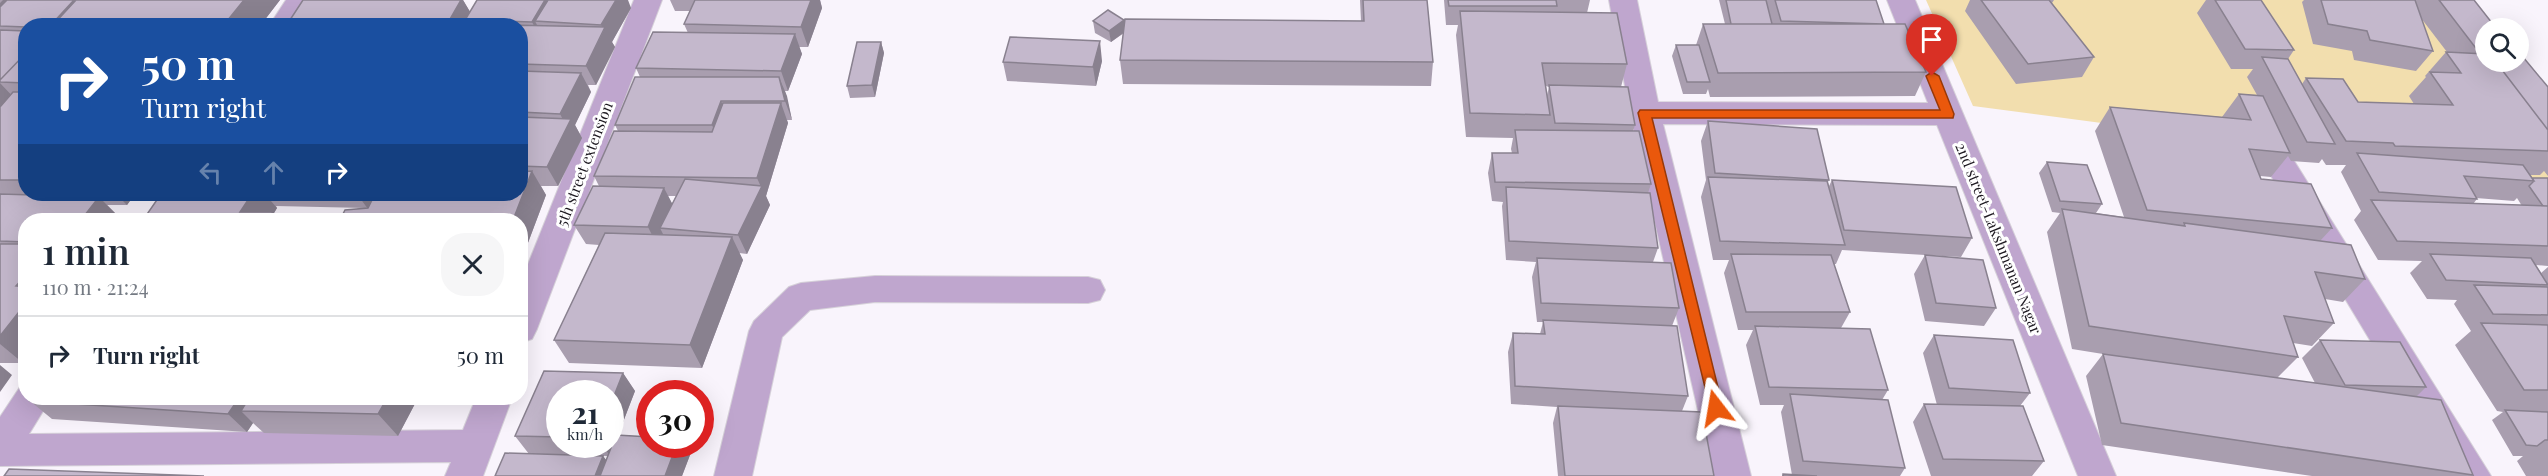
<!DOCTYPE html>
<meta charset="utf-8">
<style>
:root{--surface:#fff;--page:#f6f6f7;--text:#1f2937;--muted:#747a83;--line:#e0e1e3}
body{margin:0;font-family:"Playfair Display",serif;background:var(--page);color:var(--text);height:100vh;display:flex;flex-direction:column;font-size:22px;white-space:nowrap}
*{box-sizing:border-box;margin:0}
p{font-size:20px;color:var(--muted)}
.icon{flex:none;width:33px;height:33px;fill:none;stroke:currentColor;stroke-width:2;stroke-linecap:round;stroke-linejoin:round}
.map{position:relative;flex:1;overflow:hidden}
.sheet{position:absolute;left:18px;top:213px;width:510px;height:192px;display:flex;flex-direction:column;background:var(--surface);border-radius:24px;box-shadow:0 6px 24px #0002}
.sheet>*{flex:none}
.guide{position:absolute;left:18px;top:18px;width:510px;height:183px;border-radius:24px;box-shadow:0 6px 24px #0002;background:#1a4fa0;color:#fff;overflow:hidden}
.fabs{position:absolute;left:2475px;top:18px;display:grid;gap:12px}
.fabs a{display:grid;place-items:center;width:54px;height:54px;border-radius:50%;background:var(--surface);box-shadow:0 6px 24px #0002;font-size:30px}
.speed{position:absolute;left:546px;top:380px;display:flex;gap:12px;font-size:30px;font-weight:700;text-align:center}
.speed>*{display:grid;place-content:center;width:78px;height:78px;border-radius:50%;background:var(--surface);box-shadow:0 6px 24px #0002;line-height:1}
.speed small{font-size:15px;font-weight:400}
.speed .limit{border:9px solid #d22;background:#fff;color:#111}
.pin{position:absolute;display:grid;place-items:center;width:51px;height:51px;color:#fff;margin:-62px -26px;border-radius:50% 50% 50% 0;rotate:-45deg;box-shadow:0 0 6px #0007}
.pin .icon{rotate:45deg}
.me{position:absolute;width:66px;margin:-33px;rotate:346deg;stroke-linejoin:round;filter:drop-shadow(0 0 4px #0008)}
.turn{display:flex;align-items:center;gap:21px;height:126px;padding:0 24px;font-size:27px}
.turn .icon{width:78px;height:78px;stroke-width:2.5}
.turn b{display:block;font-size:42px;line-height:51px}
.lanes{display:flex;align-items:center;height:57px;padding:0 24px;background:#0003;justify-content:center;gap:30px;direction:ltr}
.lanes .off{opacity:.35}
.round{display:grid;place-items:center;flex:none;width:63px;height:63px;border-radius:24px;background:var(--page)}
.head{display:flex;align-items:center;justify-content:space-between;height:102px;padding:0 24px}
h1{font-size:36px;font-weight:600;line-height:45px}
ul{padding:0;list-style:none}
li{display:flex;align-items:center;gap:18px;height:78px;padding:0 24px;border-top:2px solid var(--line)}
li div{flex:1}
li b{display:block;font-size:22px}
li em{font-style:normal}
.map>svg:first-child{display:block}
.green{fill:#f2deae}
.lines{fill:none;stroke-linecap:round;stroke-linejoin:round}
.minor-casing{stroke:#d6d1d9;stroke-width:2}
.minor{fill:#bfa6ce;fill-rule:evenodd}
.wall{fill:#a99eaf;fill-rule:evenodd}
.shaded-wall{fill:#89818f}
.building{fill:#c4b8cc;stroke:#89818f;stroke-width:1.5}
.route{fill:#ea580c;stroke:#983908;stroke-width:1.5}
.labels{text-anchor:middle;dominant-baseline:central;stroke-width:6;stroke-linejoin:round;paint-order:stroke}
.street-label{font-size:15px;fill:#1d1920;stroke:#fff}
</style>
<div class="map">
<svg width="2548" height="476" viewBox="0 0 2548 476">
<rect width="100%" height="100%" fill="#f9f4fc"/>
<!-- green -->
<path class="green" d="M1926 0H2454L2486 62 2548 123V182L1973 106Z"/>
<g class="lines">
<defs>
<path id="minor" d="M286 0H314L298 26H269Z
M634 0H662L537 329 532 339 520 343V284Z
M1609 0H1637L1658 102 1928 103 1887 0H1915L2116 476H2078L1937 125 1663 124 1751 476H1713L1630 113Z
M2275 145 2286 148 2491 476H2452L2259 156 2264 148Z
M875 276 1088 277 1100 280 1105 290 1100 300 1088 303 875 302 810 310 782 337 752 476H714L749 331 754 321 789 287 801 283Z
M26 385V398H51L29 434 463 430 476 398H512L483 476H445L451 462 0 466V417L20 387Z"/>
</defs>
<!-- minor casing -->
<use href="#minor" class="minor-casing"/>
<!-- minor -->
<use href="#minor" class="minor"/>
</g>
<!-- wall -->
<path class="wall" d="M0 0H280L260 26H26V194H135L127 205H107L118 216 115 220H26V360L23 363H0Z
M303 0H463L470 12 631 8 612 42 615 47 596 85H588L591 92 575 125 582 138 558 186H541L546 195 520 264V220L365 208 276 206 277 208 274 213 280 220H143L161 194H520V26H286Z
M670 0H820L822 8 808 47H799L802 54 788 91H785L792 120H787L788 123 766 196 770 205 747 254 739 253 743 260 702 368 569 363 554 340 599 245 586 244 574 225 599 186 594 176 618 131 615 125 640 77 636 68 688 33 684 24 690 11H675ZM668 196H676L672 204Z
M1360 0H1427L1433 62 1431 86 1123 84 1120 60 1124 33 1111 42 1095 33 1093 21 1124 20 1125 24 1361 21Z
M1444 0H1590L1587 13 1627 64 1621 87 1635 125 1633 131 1651 184 1648 193 1658 248 1653 262 1679 308 1672 326 1688 396 1682 411 1714 476H1558L1553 423 1557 407 1511 404 1508 352 1513 333 1540 334 1543 322H1537L1532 277 1536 262 1506 260 1502 206 1503 202 1492 201 1488 173 1492 153H1512L1511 149 1513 138 1466 137 1456 35 1458 25H1446ZM1546 86 1549 87 1547 95Z
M1719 0H1876L1884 24 1926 72 1915 96 1710 97 1708 89 1706 94H1683L1672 56 1676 45H1696L1703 24H1725Z
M1970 0H2054L2052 3 2094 57 2082 77 2016 84 1965 11Z
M2206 0H2261L2294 50 2288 59 2302 84 2306 78 2358 102 2414 104 2409 96 2426 77 2425 76 2446 52H2447L2421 18 2433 51 2416 71 2354 60 2352 51 2313 44 2302 2 2304 0H2474L2486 28V62L2548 87V176L2544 171 2540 175H2530L2532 178H2548V266L2536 265 2541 273 2548 267V476H2526L2517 461 2523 456H2513L2492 420 2503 412 2497 411 2455 345 2471 331 2454 304 2457 300 2427 299 2410 273 2422 261 2378 260 2354 220 2361 211 2341 172 2346 165H2326L2322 159 2319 163 2291 161 2288 156 2271 177 2260 176 2261 179 2332 228 2320 241 2365 279 2343 302 2325 299 2334 323 2312 346 2293 343 2298 357 2277 378 2315 383 2302 358 2320 340 2426 387 2416 397 2473 475 2472 476H2312L2102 445 2086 376 2103 354 2072 349 2047 232 2060 213 2052 212 2039 173 2047 162 2102 204 2096 213 2124 217 2095 131 2110 107 2222 117 2239 94 2257 95 2247 77 2253 69H2231L2197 13ZM2476 198 2514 201 2517 198 2522 206 2473 204 2477 199Z
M881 42 884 53 875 97 850 98 847 86Z
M1102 61 1096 86 1007 81 1003 62Z
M1708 121 1829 180 1828 182 1829 186 1832 180 1972 238 1961 257 1925 255 1996 308 1984 326 1925 321 1914 274 1925 255 1842 250 1836 264H1834L1850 312 1841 328 1888 390 1882 400 1905 468 1900 476H1782L1783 474 1792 475 1781 412 1784 405H1760L1746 345 1753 330H1738L1724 273 1729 260H1713L1701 197 1706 180 1701 141Z
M1934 335 2030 393 2020 406 2044 461 2032 476H1931L1913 422 1924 404 1937 405 1923 353Z
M544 371 623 373 635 391 618 435 650 437V444H683L690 455 682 476H495L505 453 529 454 515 436ZM560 393H610V444H560ZM556 455 608 456 606 460 603 456Z
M418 398 398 436 264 433 253 423 247 432 52 419 30 401Z"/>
<!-- shaded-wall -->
<path class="shaded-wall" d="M3 0H15L0 26V3Z
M74 0H82L85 26H50Z
M244 0H280L260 26H223Z
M461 0H463L475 20H465L468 26H446Z
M545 0H561L535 21 544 39 543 42 532 22Z
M616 0H628L631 8 612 42 615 47 596 85 586 66 604 30 601 25Z
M811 0H820L822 8 808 47 801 27Z
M1124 20 1126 31 1111 42 1109 31Z
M795 34 802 54 788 91 781 71Z
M1100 41 1102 61 1096 86 1093 67Z
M881 42 884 53 875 97 872 85Z
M581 73 591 92 575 125 582 138 558 186 547 167 567 127 560 114Z
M779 77 787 96 792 120 785 101Z
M0 83 18 102 0 144Z
M721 101 730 120 721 145 712 125Z
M781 103 788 123 766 196 770 205 747 254 738 235 761 187 757 178Z
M532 171 546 195 520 264V220H513Z
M664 188 674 207 660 228 663 234 658 247 648 227Z
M116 194H135L127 205Z
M252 194H265L277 208 274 213 280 220H247L240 212Z
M357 194H378L368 209Z
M99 197 118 216 115 220H81Z
M732 237 743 260 702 368 690 345Z
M26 275V294L16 286Z
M26 303V360L23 363 0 344V336Z
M0 365 12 375 0 392Z
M623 373 635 391 610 456 602 444H610V406Z
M239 398H269L241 411 253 423 247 432 228 414Z
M387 398H418L398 436 378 414Z
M677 444H683L690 455 682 476H665Z
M603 456 616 473 615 476H595Z"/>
<!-- building -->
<path class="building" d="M7 0H74L50 26H26V27L0 26V7Z
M76 0H244L223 26H52Z
M303 0H461L446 26H286Z
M477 0H545L532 22 465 20Z
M548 0H616L601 25 535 21Z
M695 0H811L801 27 684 24Z
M1363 0H1427L1433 62 1120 60 1125 19 1364 21Z
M1448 0H1556L1557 6H1449Z
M1726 0H1766L1772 24H1731Z
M1775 0H1876L1884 24 1781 21Z
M1981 0H2049L2094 57 2028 64Z
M2215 0H2261L2294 50 2245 49Z
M2321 0H2415L2433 51 2370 40 2367 31 2328 24Z
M2439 0H2474L2496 28H2486V48L2475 47Z
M1108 10 1124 20 1109 31 1093 21Z
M1460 11 1617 13 1627 64 1542 63 1550 115 1470 113Z
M454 24 605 27 586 66 520 64V26H453Z
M1703 24H1905L1926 72 1718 73Z
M0 30 26 31V53L0 80Z
M653 32 795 34 781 71 636 68Z
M1010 37 1100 41 1093 67 1003 62Z
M857 42H881L872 85 847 86Z
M1676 45H1699L1710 82H1687Z
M2518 51 2548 87V130L2496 62H2518Z
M2446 52 2486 54V62H2496L2548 130V151L2395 146 2393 143 2346 141 2306 78 2343 79 2358 102 2453 105 2430 72 2461 73Z
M26 53V83L0 82V80Z
M2262 57 2288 59 2335 144 2307 142Z
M520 71 581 73 560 114 520 112Z
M635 77H779L785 101H721L712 125H615Z
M1549 85 1628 87 1635 125 1555 123Z
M13 92H26V180H0V107Z
M2239 94 2263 96 2290 153 2249 149 2261 179 2311 184 2332 228 2147 210 2110 107 2251 120Z
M723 103H781L757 178 594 176 614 131 712 132Z
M520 117 571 119 547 167 520 166Z
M1708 121 1817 129 1829 180 1715 173Z
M1515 130 1639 131 1651 184 1495 182 1492 153H1518Z
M2357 153 2523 165 2534 181 2464 176 2477 199 2379 192Z
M2047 162 2087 165 2102 204 2060 201Z
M532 171 513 220H340L345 210 368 208 375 194H520V172Z
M1708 177 1827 181 1845 245 1720 241Z
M2532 178H2548V206H2543L2529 186 2534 181Z
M685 179 762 186 738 235 660 228Z
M1832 180 1956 187 1972 238 1844 230Z
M593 186 664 188 648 227 574 225Z
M1506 187 1650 193 1658 248 1509 241Z
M0 194 99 197 81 220H26V242L0 241Z
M161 194H252L240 212H273L268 220H143Z
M2371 200 2548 206V246L2397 241Z
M2062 209 2185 226 2184 223 2351 245 2365 279 2315 272 2334 323 2284 316 2298 357 2089 326Z
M605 233 732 237 690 345 554 340Z
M0 244H26V275L16 286 26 287V303L0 336Z
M1731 254 1831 255 1850 312H1746Z
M2430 254 2531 258 2548 285 2446 280Z
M1925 255 1983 260 1996 308 1936 303Z
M1537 258 1671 263 1679 308 1541 303Z
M2474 285 2548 287V315L2493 314Z
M1543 320 1677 326 1688 396 1515 386 1513 333 1545 334Z
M2481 323 2548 325V390H2524Z
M1755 326 1870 329 1888 390 1769 387Z
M1934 335 2013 340 2030 393 1949 388Z
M2320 340 2400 342 2426 387 2345 385Z
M2103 354 2441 400 2473 475 2121 423Z
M544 371 623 373 610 406V393H560V437L515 436Z
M1790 394 1888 400 1905 468 1803 461Z
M32 398H239L228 414 30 401Z
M249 398H387L378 414 241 411Z
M1924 404 2023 406 2044 461 1943 459Z
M1558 406 1702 412 1714 476H1565Z
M2505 410 2548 412V440H2545L2537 446 2526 445Z
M616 435 650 437V444H677L665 476H600Z
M505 453 603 456 595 476H495Z
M9 469 204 476H4Z
M1783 474 1817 476H1783Z"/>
<!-- route -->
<path class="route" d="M1932 72 1939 76 1954 114 1953 118H1652L1723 408 1721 412 1716 414 1711 412 1638 113 1640 110H1940L1926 76Z"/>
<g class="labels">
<!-- street labels -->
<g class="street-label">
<text transform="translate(584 164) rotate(-69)">5th street extension</text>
<text transform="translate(1999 238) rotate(68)">2nd street-Lakshmanan Nagar</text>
</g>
</g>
</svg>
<div class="fabs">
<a><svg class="icon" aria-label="search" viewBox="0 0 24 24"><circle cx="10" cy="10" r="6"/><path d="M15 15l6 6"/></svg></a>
</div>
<div class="speed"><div>21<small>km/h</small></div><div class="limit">30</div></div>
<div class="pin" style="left:1932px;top:76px;background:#d93025"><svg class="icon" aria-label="arrive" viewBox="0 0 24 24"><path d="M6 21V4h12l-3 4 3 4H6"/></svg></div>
<svg class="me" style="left:1716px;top:408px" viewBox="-20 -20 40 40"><path d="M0-17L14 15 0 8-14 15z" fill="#ea580c" stroke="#fff" stroke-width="4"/></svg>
<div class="guide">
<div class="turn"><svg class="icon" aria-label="right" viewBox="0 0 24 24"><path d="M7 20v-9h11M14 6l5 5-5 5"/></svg><div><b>50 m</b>Turn right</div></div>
<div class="lanes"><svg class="icon off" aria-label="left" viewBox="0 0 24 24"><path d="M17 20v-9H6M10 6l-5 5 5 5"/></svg><svg class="icon off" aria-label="ahead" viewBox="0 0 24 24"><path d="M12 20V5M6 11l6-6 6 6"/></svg><svg class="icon" aria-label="right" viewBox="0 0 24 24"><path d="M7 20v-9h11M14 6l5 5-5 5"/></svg></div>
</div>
<section class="sheet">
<div class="head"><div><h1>1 min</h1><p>110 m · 21:24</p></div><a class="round"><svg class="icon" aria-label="close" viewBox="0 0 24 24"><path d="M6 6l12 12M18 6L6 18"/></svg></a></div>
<ul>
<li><svg class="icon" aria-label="right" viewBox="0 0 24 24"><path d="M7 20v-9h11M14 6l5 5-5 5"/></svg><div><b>Turn right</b></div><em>50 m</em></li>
</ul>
</section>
</div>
